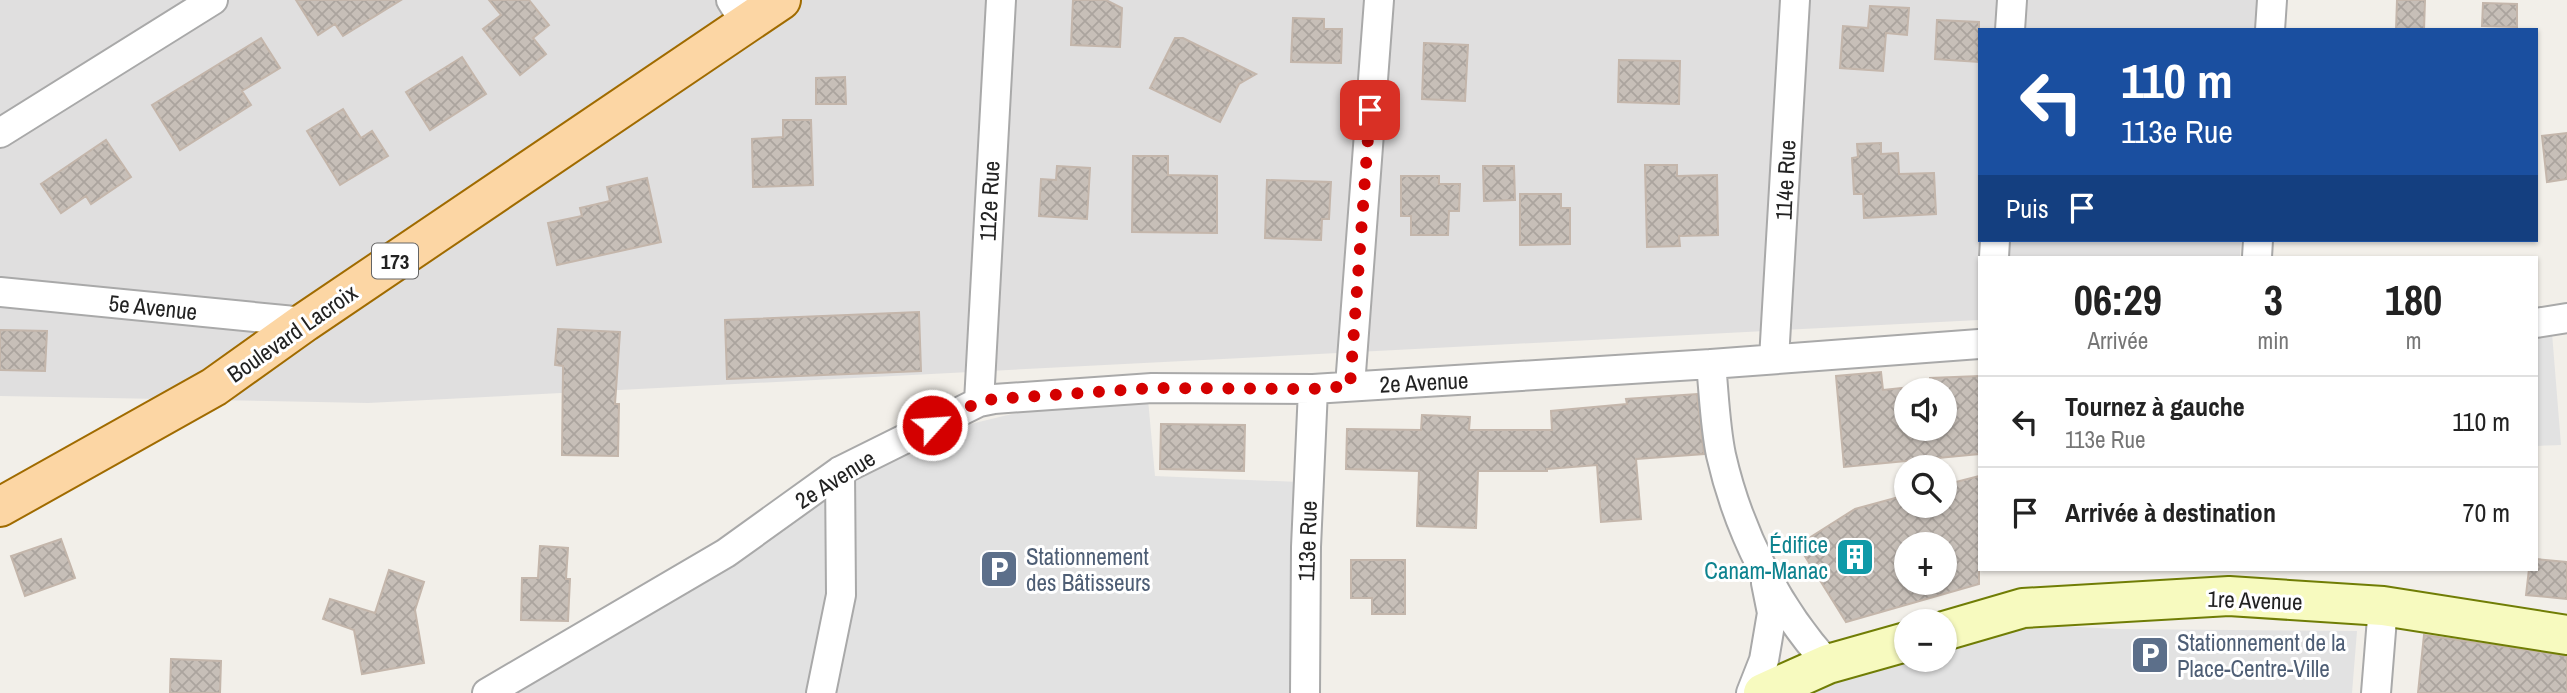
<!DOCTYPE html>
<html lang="fr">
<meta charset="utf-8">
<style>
:root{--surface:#fff;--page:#f6f6f6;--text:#222;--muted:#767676;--line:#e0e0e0}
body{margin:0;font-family:"Archivo Narrow",sans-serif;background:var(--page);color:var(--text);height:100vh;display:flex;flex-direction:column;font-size:26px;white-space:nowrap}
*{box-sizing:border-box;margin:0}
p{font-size:23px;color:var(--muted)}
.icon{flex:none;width:38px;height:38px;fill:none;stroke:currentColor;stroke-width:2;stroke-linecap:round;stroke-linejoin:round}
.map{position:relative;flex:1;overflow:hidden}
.sheet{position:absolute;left:1978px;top:256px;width:560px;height:315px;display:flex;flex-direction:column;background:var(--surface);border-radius:0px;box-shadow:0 2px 5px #0004}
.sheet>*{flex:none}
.top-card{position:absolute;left:1978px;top:28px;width:560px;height:214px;border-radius:0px;box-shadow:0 2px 5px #0004;background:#1a4fa0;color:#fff;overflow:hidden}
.fabs{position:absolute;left:1894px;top:378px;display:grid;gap:14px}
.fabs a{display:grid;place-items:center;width:63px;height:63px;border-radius:50%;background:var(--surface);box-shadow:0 2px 5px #0004;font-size:35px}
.pin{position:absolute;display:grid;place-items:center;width:60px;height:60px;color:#fff;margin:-30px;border-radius:14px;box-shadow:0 4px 10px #0006}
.me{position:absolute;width:77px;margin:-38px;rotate:64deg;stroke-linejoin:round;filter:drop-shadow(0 0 5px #0008)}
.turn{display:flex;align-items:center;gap:24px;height:147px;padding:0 28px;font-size:32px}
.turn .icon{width:91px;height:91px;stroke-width:2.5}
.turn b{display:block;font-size:49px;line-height:60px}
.then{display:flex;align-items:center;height:66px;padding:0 28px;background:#0003;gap:14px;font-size:26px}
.eta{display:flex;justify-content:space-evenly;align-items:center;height:119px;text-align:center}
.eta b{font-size:42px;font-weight:800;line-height:49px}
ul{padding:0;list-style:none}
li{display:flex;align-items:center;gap:21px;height:91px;padding:0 28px;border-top:2px solid var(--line)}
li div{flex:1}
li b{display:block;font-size:26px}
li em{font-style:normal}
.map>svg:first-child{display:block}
.residential{fill:#e0dfdf}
.parking{fill:#e2e2e2}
.building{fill:url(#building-cross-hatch);stroke:#c4b6ab;stroke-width:2;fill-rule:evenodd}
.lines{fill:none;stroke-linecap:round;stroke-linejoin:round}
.street-casing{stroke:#a9a9a9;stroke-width:32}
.secondary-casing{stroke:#707d05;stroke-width:42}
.primary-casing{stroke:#a06b00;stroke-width:42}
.street{stroke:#fff;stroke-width:28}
.secondary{stroke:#f7fabf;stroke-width:38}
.primary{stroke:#fcd6a4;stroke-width:38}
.route{stroke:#d40000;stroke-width:12;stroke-dasharray:0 21.6}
.labels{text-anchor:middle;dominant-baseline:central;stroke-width:6;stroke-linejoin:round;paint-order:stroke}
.shield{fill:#fff;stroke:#646464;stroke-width:2}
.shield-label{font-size:21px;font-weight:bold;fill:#222}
.street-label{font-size:23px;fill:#222;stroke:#fff}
.culture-label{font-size:23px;fill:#0d838f;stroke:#fff;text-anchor:end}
.service-label{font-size:23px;fill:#4e5e75;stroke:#fff;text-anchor:start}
</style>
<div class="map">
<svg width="2567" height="693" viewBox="0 0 2567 693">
<defs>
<pattern id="building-cross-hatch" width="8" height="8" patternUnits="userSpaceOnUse" patternTransform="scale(1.75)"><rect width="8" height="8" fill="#c7bfb8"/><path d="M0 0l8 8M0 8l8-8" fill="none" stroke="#aba49e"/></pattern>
</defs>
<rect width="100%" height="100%" fill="#f2efe9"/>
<!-- residential -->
<path class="residential" d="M0 0H2262L2259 30H1979V240H2241L2240 257H1979V320L368 403 0 396Z"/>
<!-- parking -->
<path class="parking" d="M2552 333 2561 445 2536 446V334Z
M1148 399 1155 476 1299 482 1290 693H498L889 454 954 428 1028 410Z
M2020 624 2117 629 2357 631 2352 693H1788L1906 660H1944V642Z"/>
<!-- building -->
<path class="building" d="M296 0H401L343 36 335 24 318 35Z
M489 0H529L549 25 533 38 546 54 520 75 483 29 501 15Z
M1073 0H1106L1122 8 1120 47 1071 45Z
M2397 0H2425L2424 30H2396Z
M2483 3 2517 4V27L2482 26Z
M1870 6 1909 8 1907 35 1886 33 1883 71 1840 68 1843 26 1868 28Z
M1293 18 1324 19V29H1342L1341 63 1291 62Z
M1937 20 1979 22V62L1935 59Z
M261 38 280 68 242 91 251 105 180 150 152 105Z
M1175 38H1183L1256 74 1239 84 1220 122 1150 88Z
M1424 43 1468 45 1465 101 1422 99Z
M462 57 486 94 430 130 406 92Z
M1619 60 1680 61 1679 104 1618 102Z
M845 77 846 104H816V78Z
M343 109 361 138 372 131 388 156 340 185 307 131Z
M783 120H811L813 185 753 187 752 139 783 137Z
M2567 133V179L2547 182 2542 136Z
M106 140 131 177 91 204 86 196 61 213 41 184Z
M1881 143V154L1898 153 1899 174 1934 173 1936 214 1864 218 1863 194H1854L1852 158 1858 157 1857 144Z
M1133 156H1168V175L1217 176V233L1132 232Z
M1645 165H1677V176L1717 175 1718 235 1679 236 1680 246 1647 247Z
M1057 166 1090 168 1087 219 1039 216 1041 179 1056 180Z
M1483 166H1514L1515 200 1484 201Z
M1401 176H1439V184H1460L1459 211H1449L1448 235H1411V216H1401Z
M647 178 661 242 557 265 548 223 582 216 580 208 610 201 607 187Z
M1267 180 1331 182 1329 219H1322L1321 240 1265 238Z
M1520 194H1561V208H1570V244L1520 245Z
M919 312 921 371 727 379 725 320Z
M558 329 620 332 615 404H619L618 456 562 455 563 366 555 365Z
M0 330 47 331 45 371 0 370Z
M1881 372 1883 390 1930 385V378L1979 376V454L1844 467 1836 376ZM1906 390H1944V429H1906Z
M1697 394 1704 454 1636 459 1641 519 1601 522 1597 465 1547 469V471H1478L1476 528 1417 526 1419 471 1346 469 1347 429 1421 430 1422 415 1470 417 1469 430H1552L1551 411 1627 404 1626 399Z
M1161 424 1245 425 1244 471 1160 469Z
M1979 476V584L1846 622 1798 545 1855 509 1906 495V506H1944V485ZM1906 544H1944V583H1906Z
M61 539 75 578 25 596 11 556Z
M540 546 568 548 566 579H570L568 621 521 620 522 578H538Z
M2536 559 2567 562V599L2526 595 2529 569H2536Z
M1351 560H1405V614H1372V598H1351Z
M389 570 424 582 415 610 424 663 362 674 354 630 323 619 330 599 375 613Z
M2424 635 2567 656V693H2418Z
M171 659 221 661 220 693H170Z"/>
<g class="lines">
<defs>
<path id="street" d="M731 0 746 24
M2010 30 2012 0
M2270 30 2272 0
M0 133 213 0
M1994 257 1995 240
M2257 257 2258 240
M0 292 305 322
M2536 323 2567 318
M1774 359 1795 0
M1711 364C1714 394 1715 426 1721 455 1738 530 1776 607 1828 664
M1350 386 1379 0
M979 402 1001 0
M487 693 726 553 840 471 979 402 994 399 1152 388 1313 389 1711 364 1979 344
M821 693 841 595 840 471
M1305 693 1306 547 1313 389
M1751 693 1764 660 1772 613 1766 583
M2376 693 2383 606"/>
<path id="secondary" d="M1944 631 2023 608 2229 596 2383 606 2567 635
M1763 693 1828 664 1906 642"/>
<path id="primary" d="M0 507 214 387 305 322 781 0"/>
</defs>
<!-- street casing -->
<use href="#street" class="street-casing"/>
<!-- secondary casing -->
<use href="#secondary" class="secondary-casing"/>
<!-- primary casing -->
<use href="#primary" class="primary-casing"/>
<!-- street -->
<use href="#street" class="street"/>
<!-- secondary -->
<use href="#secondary" class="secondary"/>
<!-- primary -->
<use href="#primary" class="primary"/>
</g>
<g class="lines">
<!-- route -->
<path class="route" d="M932 425 979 402 994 399 1152 388 1313 389 1350 386 1370 110"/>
</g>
<!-- icons -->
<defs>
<symbol id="building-square" viewBox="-11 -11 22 22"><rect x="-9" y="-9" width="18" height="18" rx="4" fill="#0f9aa8" stroke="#fff"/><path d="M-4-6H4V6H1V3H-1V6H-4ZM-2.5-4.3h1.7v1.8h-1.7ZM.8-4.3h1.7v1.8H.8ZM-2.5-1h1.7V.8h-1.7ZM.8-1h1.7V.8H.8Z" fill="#fff"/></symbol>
<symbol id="parking-square" viewBox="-11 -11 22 22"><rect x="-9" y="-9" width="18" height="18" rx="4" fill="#5c6f8a" stroke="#fff"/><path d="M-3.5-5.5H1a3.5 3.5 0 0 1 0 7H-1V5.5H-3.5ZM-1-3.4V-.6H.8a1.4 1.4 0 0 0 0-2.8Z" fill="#fff"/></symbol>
</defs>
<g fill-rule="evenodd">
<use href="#building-square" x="1833" y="535" width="44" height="44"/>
<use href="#parking-square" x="977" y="547" width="44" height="44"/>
<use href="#parking-square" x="2128" y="633" width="44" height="44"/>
</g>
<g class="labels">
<!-- shield labels -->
<rect class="shield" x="372" y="243.5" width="46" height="35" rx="5"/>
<g class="shield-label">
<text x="395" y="261">173</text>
</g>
<!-- street labels -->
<g class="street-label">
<text transform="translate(1785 180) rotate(-87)">114e Rue</text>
<text transform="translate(989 201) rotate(-87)">112e Rue</text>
<text transform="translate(153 307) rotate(6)">5e Avenue</text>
<text transform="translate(292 333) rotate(-35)">Boulevard Lacroix</text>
<text transform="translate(1424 382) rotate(-3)">2e Avenue</text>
<text transform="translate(835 479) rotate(-32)">2e Avenue</text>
<text transform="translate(1307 541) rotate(-88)">113e Rue</text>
<text transform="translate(2255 600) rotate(2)">1re Avenue</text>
</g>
<!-- culture labels -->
<g class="culture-label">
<text x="1828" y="544">Édifice<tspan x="1828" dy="26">Canam-Manac</tspan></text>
</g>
<!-- service labels -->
<g class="service-label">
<text x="1026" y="556">Stationnement<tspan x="1026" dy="26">des Bâtisseurs</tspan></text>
<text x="2177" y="642">Stationnement de la<tspan x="2177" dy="26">Place-Centre-Ville</tspan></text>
</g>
</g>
</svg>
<div class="fabs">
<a><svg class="icon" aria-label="sound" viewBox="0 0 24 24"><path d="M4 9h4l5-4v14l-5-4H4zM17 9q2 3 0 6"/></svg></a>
<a><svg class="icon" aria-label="search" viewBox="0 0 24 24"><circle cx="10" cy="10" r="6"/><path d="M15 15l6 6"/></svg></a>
<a>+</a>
<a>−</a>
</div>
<div class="pin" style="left:1370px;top:110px;background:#d93025"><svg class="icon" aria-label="arrive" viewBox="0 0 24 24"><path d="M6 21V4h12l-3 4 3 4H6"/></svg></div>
<svg class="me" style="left:932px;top:425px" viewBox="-20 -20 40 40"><circle r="17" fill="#d40000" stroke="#fff" stroke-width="3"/><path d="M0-11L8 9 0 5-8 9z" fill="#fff"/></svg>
<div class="top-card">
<div class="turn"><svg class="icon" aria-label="left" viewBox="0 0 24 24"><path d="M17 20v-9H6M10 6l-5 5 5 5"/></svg><div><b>110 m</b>113e Rue</div></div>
<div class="then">Puis<svg class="icon" aria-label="arrive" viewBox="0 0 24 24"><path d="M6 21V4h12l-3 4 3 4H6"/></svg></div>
</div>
<section class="sheet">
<div class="eta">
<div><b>06:29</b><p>Arrivée</p></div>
<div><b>3</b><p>min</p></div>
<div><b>180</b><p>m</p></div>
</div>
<ul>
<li><svg class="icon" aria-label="left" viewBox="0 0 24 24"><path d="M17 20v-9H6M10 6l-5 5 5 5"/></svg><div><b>Tournez à gauche</b><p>113e Rue</p></div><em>110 m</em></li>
<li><svg class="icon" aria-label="arrive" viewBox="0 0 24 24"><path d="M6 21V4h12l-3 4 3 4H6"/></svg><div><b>Arrivée à destination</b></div><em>70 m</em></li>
</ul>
</section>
</div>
